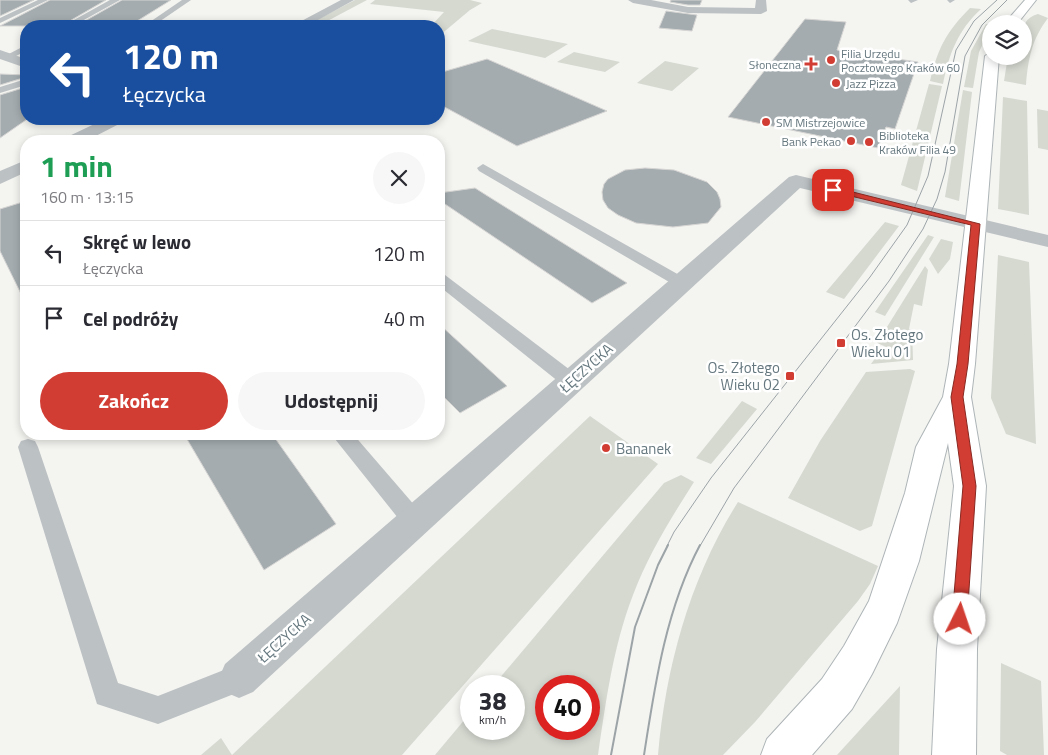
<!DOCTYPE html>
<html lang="pl">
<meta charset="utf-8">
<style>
:root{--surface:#fff;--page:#f7f7f7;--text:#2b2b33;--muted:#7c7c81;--line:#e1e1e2;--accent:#d23d33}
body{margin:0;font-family:"Titillium Web",sans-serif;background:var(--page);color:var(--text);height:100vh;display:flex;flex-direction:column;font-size:19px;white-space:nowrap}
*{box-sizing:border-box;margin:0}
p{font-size:16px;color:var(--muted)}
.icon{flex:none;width:28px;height:28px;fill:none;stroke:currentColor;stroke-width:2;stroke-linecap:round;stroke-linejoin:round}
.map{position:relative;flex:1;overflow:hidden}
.details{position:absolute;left:20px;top:135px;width:425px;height:305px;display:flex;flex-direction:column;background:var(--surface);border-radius:20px;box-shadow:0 2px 8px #0003}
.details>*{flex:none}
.top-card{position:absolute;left:20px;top:20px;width:425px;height:105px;border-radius:20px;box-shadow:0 2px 8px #0003;background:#1a4fa0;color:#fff;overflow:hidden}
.fabs{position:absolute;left:982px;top:15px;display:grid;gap:10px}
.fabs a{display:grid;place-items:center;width:50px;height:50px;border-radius:50%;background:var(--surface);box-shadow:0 2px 8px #0003;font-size:25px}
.speed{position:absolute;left:460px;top:675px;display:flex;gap:10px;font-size:25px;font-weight:700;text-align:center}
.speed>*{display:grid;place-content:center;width:65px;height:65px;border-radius:50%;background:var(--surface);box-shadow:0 2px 8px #0003;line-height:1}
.speed small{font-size:12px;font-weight:400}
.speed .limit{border:8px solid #d22;background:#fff;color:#111}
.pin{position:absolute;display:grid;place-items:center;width:42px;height:42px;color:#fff;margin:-21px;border-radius:10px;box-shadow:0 2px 8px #0006}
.me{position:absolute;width:55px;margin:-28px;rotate:4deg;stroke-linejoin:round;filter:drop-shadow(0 0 4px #0008)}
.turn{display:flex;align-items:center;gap:18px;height:105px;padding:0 20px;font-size:22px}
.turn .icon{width:65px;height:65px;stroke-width:2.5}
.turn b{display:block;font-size:35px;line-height:42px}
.round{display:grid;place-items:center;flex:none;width:52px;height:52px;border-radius:26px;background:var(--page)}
.overview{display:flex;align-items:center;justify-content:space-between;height:85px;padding:0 20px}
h1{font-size:30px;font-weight:700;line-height:38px;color:#1e9e55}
.cta{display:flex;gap:10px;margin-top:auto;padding:10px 20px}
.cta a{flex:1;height:58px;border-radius:30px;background:var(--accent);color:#fff;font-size:20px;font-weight:700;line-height:58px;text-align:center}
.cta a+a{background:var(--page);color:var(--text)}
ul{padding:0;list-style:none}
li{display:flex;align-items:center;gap:15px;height:65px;padding:0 20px;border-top:1px solid var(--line)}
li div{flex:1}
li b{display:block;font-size:19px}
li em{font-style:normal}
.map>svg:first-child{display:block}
.green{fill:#d5d9d0;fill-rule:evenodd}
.building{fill:#a4acaf;stroke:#d6d5d4}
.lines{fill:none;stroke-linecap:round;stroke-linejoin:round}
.secondary-casing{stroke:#aeb5b7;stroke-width:2}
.lane{fill:#bcc1c3;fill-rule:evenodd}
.street{fill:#bcc1c3;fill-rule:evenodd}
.secondary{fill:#fff;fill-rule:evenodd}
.tram-far1{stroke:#9ca4a7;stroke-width:1}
.tram{stroke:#9ca4a7;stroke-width:2}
.route{fill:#d23d33;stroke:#882821}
.poi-dot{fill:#d23d33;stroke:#fff;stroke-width:2}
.labels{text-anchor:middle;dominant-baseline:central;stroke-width:5;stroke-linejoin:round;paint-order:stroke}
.far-poi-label{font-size:12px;fill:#66787f;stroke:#fff;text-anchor:start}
.poi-label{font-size:15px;fill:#66787f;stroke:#fff;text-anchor:start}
.street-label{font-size:15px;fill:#66787f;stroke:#fff}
</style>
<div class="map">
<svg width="1048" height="755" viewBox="0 0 1048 755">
<rect width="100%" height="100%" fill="#f4f4f1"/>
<!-- green -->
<path class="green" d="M355 0H367L318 26H305Z
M375 0H470L482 3 470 10 439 36V26H431L444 12 370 4Z
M970 8 981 9C958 30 949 54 943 84L930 81C938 48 946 32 970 8Z
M1038 14 1048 18C1032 39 1028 59 1026 85L1004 81 1008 56H1024C1024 38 1017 20 1038 14Z
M986 24 991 25V27L979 52 973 88 964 87 971 51Z
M492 29 568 44 545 58 468 41Z
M574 52 620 62 605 72 557 62Z
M665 61 699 68 672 91 637 83Z
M929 84 942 86 917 191 901 185Z
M963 90 972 92 959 201 945 197Z
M1003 97 1027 101 1029 215 998 209Z
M1037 109 1048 111V150L1038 148Z
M885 222 899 226 844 299 826 292Z
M928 235 934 237 885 316 875 312Z
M941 239 953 242 950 259 938 274 929 259Z
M998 255 1029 262 1036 444 1006 434 991 398Z
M925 266 928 270 922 306 914 304 909 329 912 330 913 360 871 364 884 346 877 343Z
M910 369 915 371 872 526 860 531 788 498 820 441 866 372Z
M742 401 757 409 711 464 696 458Z
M590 416 658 464 402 755H232Z
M681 475 694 482C671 518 648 555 633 595 613 647 606 701 598 755H435L471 712V729H514V686H493L664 483ZM546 686H589V729H546Z
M738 502 878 566 870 584 858 601 755 722 723 755H658C666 666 690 578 738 502Z
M1001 663 1041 681 1044 755H1007L1000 751Z
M900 686 899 755H837Z
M221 738 232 755H201Z"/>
<!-- building -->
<path class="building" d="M0 0H34L0 16Z
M50 0H106L61 26H0Z
M122 0H171L129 26H76Z
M671 0H702L700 5H688L670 2Z
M666 11 697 15 692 31 659 28Z
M805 19 846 22 837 50 918 62 895 129 886 127 878 148 728 117Z
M487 59 575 97 607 111 517 146 439 104V73Z
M0 74 26 75V77L0 85Z
M26 87V120L0 138V95Z
M645 168 674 170 707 182 717 192 720 199 721 207 708 223 673 227 636 223 618 215 608 208 603 200 602 192 604 184 608 179 625 170Z
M475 188 486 195 627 283 592 303 439 200V193Z
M26 201V304L0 251V209Z
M439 324 507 386 460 413 439 392Z
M184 434H272L336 524 264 570Z"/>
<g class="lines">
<defs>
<path id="secondary" d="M1025 0H1036L1017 24H1004Z
M991 52V56H999L975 364 971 397 986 486 977 649 976 755H932L937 649 954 486 948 443 919 561 897 623 872 674 852 709 812 755H761L767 739 822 679 844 646 869 601 905 493 916 447 943 397 949 364 985 56Z"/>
</defs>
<!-- secondary casing -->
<use href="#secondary" class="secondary-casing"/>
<!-- lane -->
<path class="lane" d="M38 0H48L0 23V18Z
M110 0H120L73 26H63Z
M182 0H191L153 26H144Z
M908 0H918L911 3Z
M947 0H955L950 3Z
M241 24H262L266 26H240Z
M26 45V51L8 60 3 57Z
M26 79V85L0 93V87Z
M483 164 688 280 690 283 688 286H676L479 171 477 168Z
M439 273 445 275 578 376 580 381 578 386 571 388 564 386 439 286Z
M331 434H353L422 514 426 521 422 528 414 531 406 528Z
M28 439 35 441 38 447 118 683 158 696 239 664 249 668 253 678 249 688 158 724 97 704 18 447 21 441Z"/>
<!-- street -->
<path class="street" d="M341 0H354L307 26H292Z
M628 0H651L688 7 755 8 756 0H766L767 11 761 14 688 13 633 3Z
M0 50 26 59V68L0 59Z
M105 119H125L123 122 86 141H64L67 137Z
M26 160V172L0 184V171Z
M796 175 1048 235V247L800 188 253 692 239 698 225 692 219 678 225 664 789 177Z"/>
<!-- secondary -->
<use href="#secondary" class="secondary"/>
<!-- tram-far1 -->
<path class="tram-far1" d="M667 546 674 532 711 478 870 277 907 225 928 176 956 50 974 21 997 0
M700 546 734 488 889 281 923 229 937 199 945 172 965 56 982 25 1007 0"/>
<!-- tram -->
<path class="tram" d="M611 755 635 627 658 565 668 545
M644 755C655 684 666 609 700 545"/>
</g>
<!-- route -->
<path class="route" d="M833 187 980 224 968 364 963 397 976 486 967 619 965 624 960 627 954 624 952 619 963 486 951 397 957 364 971 225 830 191 829 190Z"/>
<!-- markers -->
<g class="poi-dot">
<circle cx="831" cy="60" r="5"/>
<path d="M808.5 56.5h5v5h5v5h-5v5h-5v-5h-5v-5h5z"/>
<circle cx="836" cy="83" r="5"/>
<circle cx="766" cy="122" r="5"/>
<circle cx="851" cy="141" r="5"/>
<circle cx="869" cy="142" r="5"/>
<rect x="836" y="338" width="10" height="10" rx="2.5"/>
<rect x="785" y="371" width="10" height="10" rx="2.5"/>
<circle cx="606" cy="448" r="5"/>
</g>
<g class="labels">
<!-- far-poi labels -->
<g class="far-poi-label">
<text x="841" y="53">Filia Urzędu<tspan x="841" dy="14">Pocztowego Kraków 60</tspan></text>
<text x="801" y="64" text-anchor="end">Słoneczna</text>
<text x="846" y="83">Jazz Pizza</text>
<text x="776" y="122">SM Mistrzejowice</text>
<text x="879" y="135">Biblioteka<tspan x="879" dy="14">Kraków Filia 49</tspan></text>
<text x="841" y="141" text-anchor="end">Bank Pekao</text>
</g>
<!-- poi labels -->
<g class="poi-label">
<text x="851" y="334">Os. Złotego<tspan x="851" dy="17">Wieku 01</tspan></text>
<text x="780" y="367" text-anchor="end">Os. Złotego<tspan x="780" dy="17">Wieku 02</tspan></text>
<text x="616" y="448">Bananek</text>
</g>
<!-- street labels -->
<g class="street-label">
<text transform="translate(586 368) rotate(-42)">ŁĘCZYCKA</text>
<text transform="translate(284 638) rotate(-42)">ŁĘCZYCKA</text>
</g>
</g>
</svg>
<div class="fabs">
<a><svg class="icon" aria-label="layers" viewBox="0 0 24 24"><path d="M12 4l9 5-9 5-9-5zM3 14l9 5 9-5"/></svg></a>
</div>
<div class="speed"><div>38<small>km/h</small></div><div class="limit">40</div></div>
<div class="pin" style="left:833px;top:190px;background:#d93025"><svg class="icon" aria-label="arrive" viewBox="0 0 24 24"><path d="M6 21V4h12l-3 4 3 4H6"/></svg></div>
<svg class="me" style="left:960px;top:619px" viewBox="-20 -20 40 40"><circle r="19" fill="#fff"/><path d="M0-13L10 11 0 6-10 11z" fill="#d23d33"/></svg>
<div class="top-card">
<div class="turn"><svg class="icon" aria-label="left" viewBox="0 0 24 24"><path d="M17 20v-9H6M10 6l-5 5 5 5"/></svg><div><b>120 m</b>Łęczycka</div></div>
</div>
<section class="details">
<div class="overview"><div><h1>1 min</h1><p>160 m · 13:15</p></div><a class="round"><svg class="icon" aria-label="close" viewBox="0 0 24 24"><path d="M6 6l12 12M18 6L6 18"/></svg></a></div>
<ul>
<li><svg class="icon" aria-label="left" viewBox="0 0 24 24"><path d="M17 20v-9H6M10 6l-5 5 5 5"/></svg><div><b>Skręć w lewo</b><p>Łęczycka</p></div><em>120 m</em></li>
<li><svg class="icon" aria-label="arrive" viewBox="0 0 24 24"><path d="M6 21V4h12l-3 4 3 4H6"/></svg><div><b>Cel podróży</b></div><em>40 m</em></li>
</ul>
<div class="cta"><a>Zakończ</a><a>Udostępnij</a></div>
</section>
</div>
